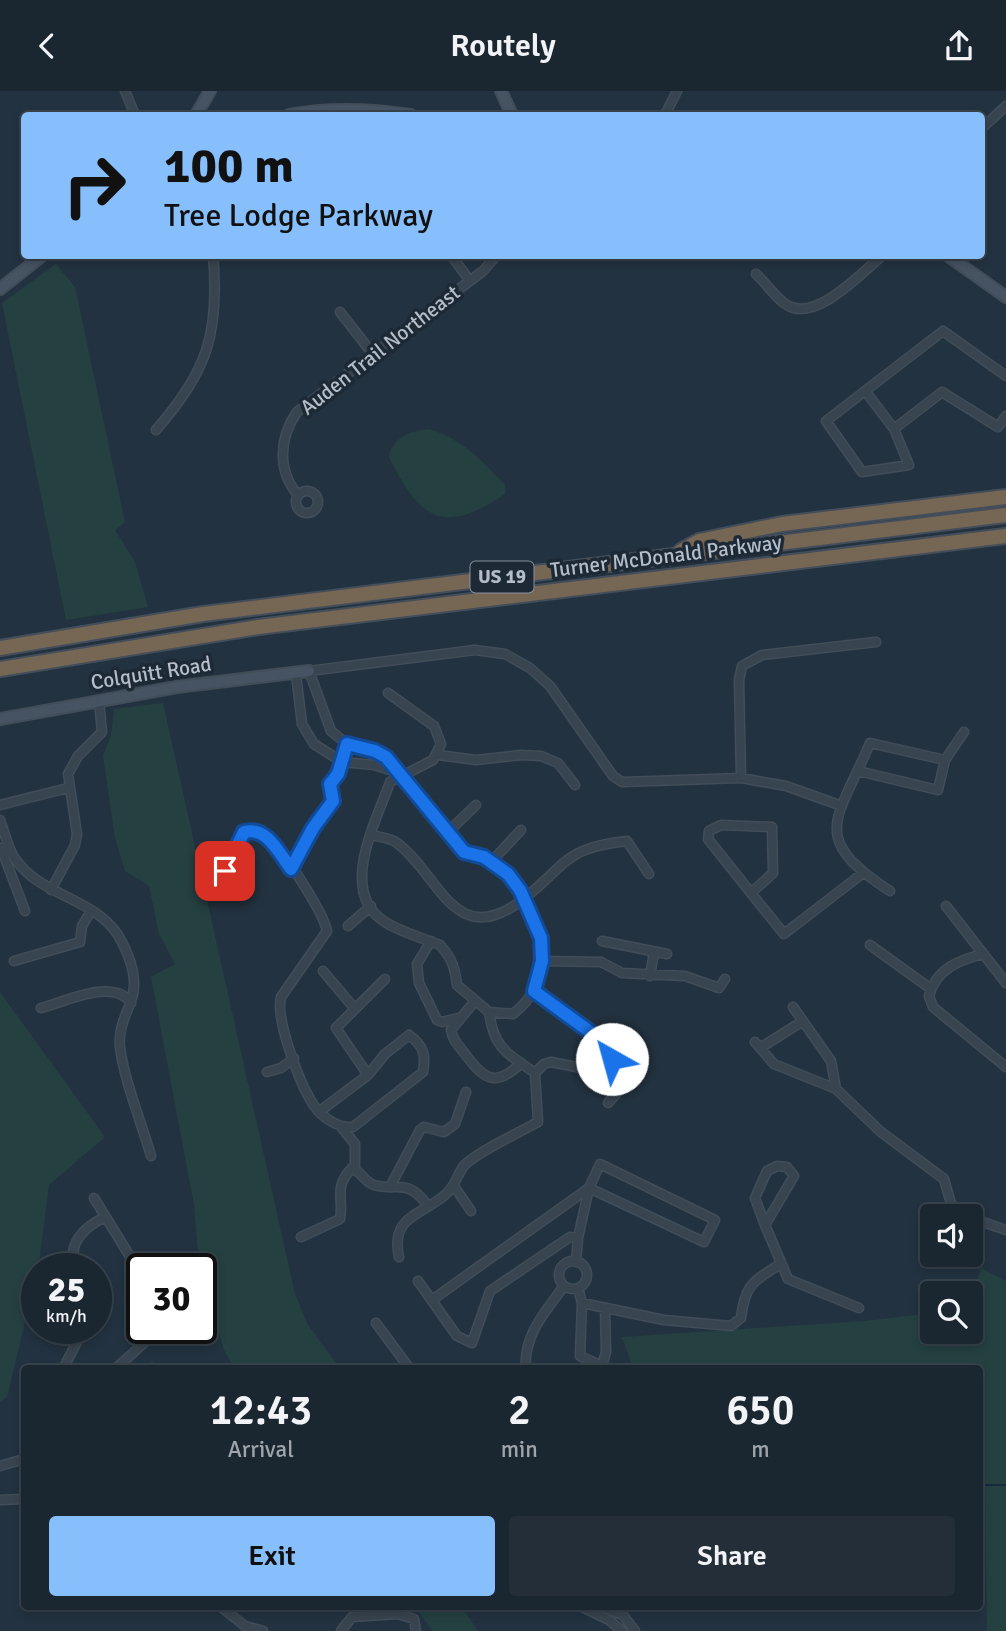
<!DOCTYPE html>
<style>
:root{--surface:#1a2630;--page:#232e38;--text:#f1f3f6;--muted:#9fa5ab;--line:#38434c;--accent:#87bffc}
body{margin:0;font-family:Signika,sans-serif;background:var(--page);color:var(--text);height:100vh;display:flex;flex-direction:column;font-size:26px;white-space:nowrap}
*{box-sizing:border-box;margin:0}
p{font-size:23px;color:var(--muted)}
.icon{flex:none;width:38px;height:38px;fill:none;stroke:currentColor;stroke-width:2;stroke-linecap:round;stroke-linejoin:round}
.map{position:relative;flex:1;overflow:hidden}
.panel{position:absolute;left:21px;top:1274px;width:962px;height:245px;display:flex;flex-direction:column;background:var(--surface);border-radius:7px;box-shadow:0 4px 10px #0003,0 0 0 2px var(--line)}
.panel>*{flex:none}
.banner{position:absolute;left:21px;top:21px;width:964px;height:147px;border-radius:7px;box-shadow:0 4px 10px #0003,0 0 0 2px var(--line);background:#87bffc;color:#111;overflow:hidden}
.tools{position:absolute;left:920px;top:1113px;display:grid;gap:14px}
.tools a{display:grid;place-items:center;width:63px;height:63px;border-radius:7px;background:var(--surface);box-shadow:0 4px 10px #0003,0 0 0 2px var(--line);font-size:35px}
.speed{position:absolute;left:21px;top:1162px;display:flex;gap:14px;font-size:35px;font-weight:700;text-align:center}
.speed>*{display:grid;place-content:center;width:91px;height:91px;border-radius:50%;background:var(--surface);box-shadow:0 4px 10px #0003,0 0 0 2px var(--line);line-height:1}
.speed small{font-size:18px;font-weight:400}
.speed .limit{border:4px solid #111;border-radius:10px;background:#fff;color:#111}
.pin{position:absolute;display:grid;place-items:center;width:60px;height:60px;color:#fff;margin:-30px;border-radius:14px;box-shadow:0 4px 10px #0006}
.me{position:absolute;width:77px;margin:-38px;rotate:322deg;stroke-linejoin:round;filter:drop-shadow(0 0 5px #0008)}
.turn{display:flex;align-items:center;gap:24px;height:147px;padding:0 28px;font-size:32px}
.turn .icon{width:91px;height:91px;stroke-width:2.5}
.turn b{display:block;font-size:49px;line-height:60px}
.eta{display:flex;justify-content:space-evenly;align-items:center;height:119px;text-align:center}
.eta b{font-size:42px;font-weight:600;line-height:49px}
.cta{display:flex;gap:14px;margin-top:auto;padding:14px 28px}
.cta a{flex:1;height:80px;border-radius:7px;background:var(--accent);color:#111;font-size:28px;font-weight:600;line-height:80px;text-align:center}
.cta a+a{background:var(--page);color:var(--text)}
header{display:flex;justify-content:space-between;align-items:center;height:91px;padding:0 28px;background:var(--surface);font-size:32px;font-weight:600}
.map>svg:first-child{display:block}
.green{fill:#254041}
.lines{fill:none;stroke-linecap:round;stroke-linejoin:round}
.stream{stroke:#162a3e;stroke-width:2}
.street-casing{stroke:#414d58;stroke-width:11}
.secondary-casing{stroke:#414d58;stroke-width:14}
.highway-casing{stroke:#434e5a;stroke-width:18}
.street{stroke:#38444f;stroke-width:8}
.secondary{stroke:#455363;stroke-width:10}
.highway{stroke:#766654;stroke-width:14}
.route-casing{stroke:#114b97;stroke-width:18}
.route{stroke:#1a73e8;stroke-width:12}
.labels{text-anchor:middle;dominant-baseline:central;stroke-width:7;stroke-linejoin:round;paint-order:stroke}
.shield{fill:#1d2934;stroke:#87919d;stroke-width:2}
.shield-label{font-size:19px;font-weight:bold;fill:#b4beca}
.street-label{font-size:21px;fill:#b4beca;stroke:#1d2934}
</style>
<header><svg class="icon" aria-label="back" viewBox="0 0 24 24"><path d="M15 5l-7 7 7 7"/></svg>Routely<svg class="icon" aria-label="share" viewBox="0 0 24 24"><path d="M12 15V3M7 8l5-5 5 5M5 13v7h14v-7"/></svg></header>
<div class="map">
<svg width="1006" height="1540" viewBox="0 0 1006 1540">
<rect width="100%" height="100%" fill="#233240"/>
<!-- green -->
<path class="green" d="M56 173 75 196 125 431 115 439 135 471 148 516 66 529 2 212Z
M429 338C463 348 481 369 505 394V403C444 444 420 430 389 366 392 346 411 340 429 338Z
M163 612 295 1203 308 1234 340 1277H234L224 1259 199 1172 194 1114 151 886 175 873 159 843 149 795 125 780 115 747 103 665 111 644 114 618Z
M0 901 105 1046 49 1094 39 1172 7 1306 0 1311Z
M981 1177 1006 1190V1540H987L985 1406H980V1278L633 1277 622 1246 864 1230 933 1222V1241H971V1209Z
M415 1516H462L478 1540H433Z"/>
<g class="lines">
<!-- stream -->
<path class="stream" d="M980 1394H1006"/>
<defs>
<path id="street" d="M125 0 135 24
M665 24 677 0
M982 37 1006 15
M451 164 470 190
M756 183C767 193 775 207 787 214 816 232 861 182 883 164
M340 221 372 262
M1006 285 943 240 826 330 862 381 909 374 894 338 942 301 998 336 1006 325
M866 301 894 338
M156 339C207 281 220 242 213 164
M296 411a11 11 0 1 1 22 0a11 11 0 1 1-22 0Z
M298 404C277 379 279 347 297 321L483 180 497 164
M296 583 302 633 314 653 342 671 374 674 396 681
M388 602 434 635 441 653 433 669 390 691C377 729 337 801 385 831 401 841 422 847 440 854 452 867 455 877 457 894L489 921C494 958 507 962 535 982L538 1031C522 1040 471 1064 463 1076 456 1086 456 1094 446 1103 422 1125 390 1124 399 1166
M438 664 476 669 521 664 541 665 558 672 575 694
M858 680 938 699 945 669 964 641
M741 687 739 589 742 575 762 564 876 551
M0 714 68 697
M0 729C5 742 8 759 16 769 41 805 94 807 118 844 129 863 139 889 131 910 125 926 118 939 120 957 125 992 141 1030 151 1065
M721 734 772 736 773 782 751 802 708 748 709 740Z
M448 741 476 714
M371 744C379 746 391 747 397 752 438 782 454 858 518 812 565 778 560 757 627 750L649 783
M1 757 25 820
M491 771 521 739
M291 778 313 737 333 710 330 693 338 683 347 653
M51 799 75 754 77 743 68 683 78 665 102 641 99 610
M215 799 244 741C251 740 258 740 265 744 281 754 323 821 327 840L281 906C275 928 300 993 313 1013 322 1027 338 1037 353 1036L423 981C426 964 424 955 409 944L385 963 368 984 336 937 385 888
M890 800C807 746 838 729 870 652L945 669
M751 802 784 843 863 782
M946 815 1006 892
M348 835 371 815
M431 850 417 873 419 892 437 929 442 931 458 927
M602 850 667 863
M870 854 931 898
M983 863C959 869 936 878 929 905L933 916 1006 976
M14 870 80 851 82 835 91 820
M543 870 601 871 622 882 685 885 719 897 725 888
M323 880 355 918
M650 885 654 861
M534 900 608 954 612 968 604 984
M474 911 451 939C452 948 459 955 465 963 483 987 495 998 521 972
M793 916 831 970 836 998
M41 917C65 911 114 886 131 912
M489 921 513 923C549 894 547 860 529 821 523 808 518 793 507 783 494 771 480 768 464 761L385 666 347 653 331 640 309 580 475 559 505 563 530 577 550 595 613 685 622 691 741 687 786 695 842 715
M755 951 774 973 836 998 881 1041 944 1088 952 1116 966 1125
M760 957 803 930
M267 981 281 977 294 967
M535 982 544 973 551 971 597 980 611 988 616 1003 608 1012
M320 1020 368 984
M342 1037 355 1053V1079
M600 1073 715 1129 704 1151 589 1097Z
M777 1075 787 1076 794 1085 765 1134 755 1107 767 1080Z
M391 1094 420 1039 424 1036 444 1041 455 1033 466 1001
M454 1095 471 1120
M94 1107 142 1185
M971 1127 1006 1139
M765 1134 788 1188 859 1217
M301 1146 340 1128C344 1106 333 1097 352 1077 361 1081 365 1091 374 1094 398 1101 407 1086 428 1115
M559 1184a14 14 0 1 1 28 0a14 14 0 1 1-28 0Z
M576 1171 578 1147 589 1097
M80 1178C62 1155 86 1135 105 1126
M418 1190 457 1245 472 1252 490 1200 570 1146 578 1147
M96 1195 101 1200 102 1207 96 1216
M578 1197 582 1212 664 1229 731 1235 741 1227C745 1193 753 1191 780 1173
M432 1209 589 1097
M582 1212 580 1265 602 1275 606 1261 605 1217
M376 1232 410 1278
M152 1277 153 1278
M63 1278 84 1237
M115 1278 161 1237
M526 1278C523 1244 546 1220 564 1195
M0 1375 24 1368
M0 1409 24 1408
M221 1516 245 1535 263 1540
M582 1516 609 1529 622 1540
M601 1516 623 1524 635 1540
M341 1540 352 1526 398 1523 414 1528 416 1540"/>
<path id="secondary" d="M501 0 512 24
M196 24 210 0
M289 24C331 16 370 18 411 24
M947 164 1006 206
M0 198 43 164
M0 628 177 596 309 580"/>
<path id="highway" d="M681 460 699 450 782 433 1006 406
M0 557 203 523 1006 424
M0 578 258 536 1006 445"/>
</defs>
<!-- street casing -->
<use href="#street" class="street-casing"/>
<!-- secondary casing -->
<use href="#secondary" class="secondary-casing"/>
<!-- highway casing -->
<use href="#highway" class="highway-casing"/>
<!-- street -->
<use href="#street" class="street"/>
<!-- secondary -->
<use href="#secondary" class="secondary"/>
<!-- highway -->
<use href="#highway" class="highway"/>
</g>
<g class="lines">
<defs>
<path id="route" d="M225 780 244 741C267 735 279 762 291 778L313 737 333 710 330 693 338 683 347 653 375 660 386 666 464 761 484 766 508 783 520 799 541 847 542 870 534 900 608 954 612 968"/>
</defs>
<!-- route casing -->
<use href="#route" class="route-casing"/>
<!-- route -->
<use href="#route" class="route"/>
</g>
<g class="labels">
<!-- shield labels -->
<rect class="shield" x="470.5" y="470.5" width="63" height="31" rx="5"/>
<g class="shield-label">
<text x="502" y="486">US 19</text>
</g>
<!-- street labels -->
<g class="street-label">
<text transform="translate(380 259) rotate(-38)">Auden Trail Northeast</text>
<text transform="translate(666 465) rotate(-7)">Turner McDonald Parkway</text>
<text transform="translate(151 582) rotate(-9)">Colquitt Road</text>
</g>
</g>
</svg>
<div class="tools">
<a><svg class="icon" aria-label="sound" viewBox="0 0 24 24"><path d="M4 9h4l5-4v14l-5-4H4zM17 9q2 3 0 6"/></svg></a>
<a><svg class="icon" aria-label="search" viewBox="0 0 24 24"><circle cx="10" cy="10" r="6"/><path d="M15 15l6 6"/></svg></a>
</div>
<div class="speed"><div>25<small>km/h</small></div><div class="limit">30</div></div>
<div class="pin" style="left:225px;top:780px;background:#d93025"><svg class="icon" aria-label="arrive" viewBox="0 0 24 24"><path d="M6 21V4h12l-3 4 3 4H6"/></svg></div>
<svg class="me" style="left:612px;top:968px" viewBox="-20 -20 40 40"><circle r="19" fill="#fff"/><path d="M0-13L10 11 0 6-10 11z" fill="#1a73e8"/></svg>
<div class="banner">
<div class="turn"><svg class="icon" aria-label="right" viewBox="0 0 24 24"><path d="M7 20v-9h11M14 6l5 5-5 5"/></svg><div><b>100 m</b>Tree Lodge Parkway</div></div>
</div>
<section class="panel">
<div class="eta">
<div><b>12:43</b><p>Arrival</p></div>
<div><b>2</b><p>min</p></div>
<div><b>650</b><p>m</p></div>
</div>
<div class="cta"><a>Exit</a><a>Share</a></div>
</section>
</div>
